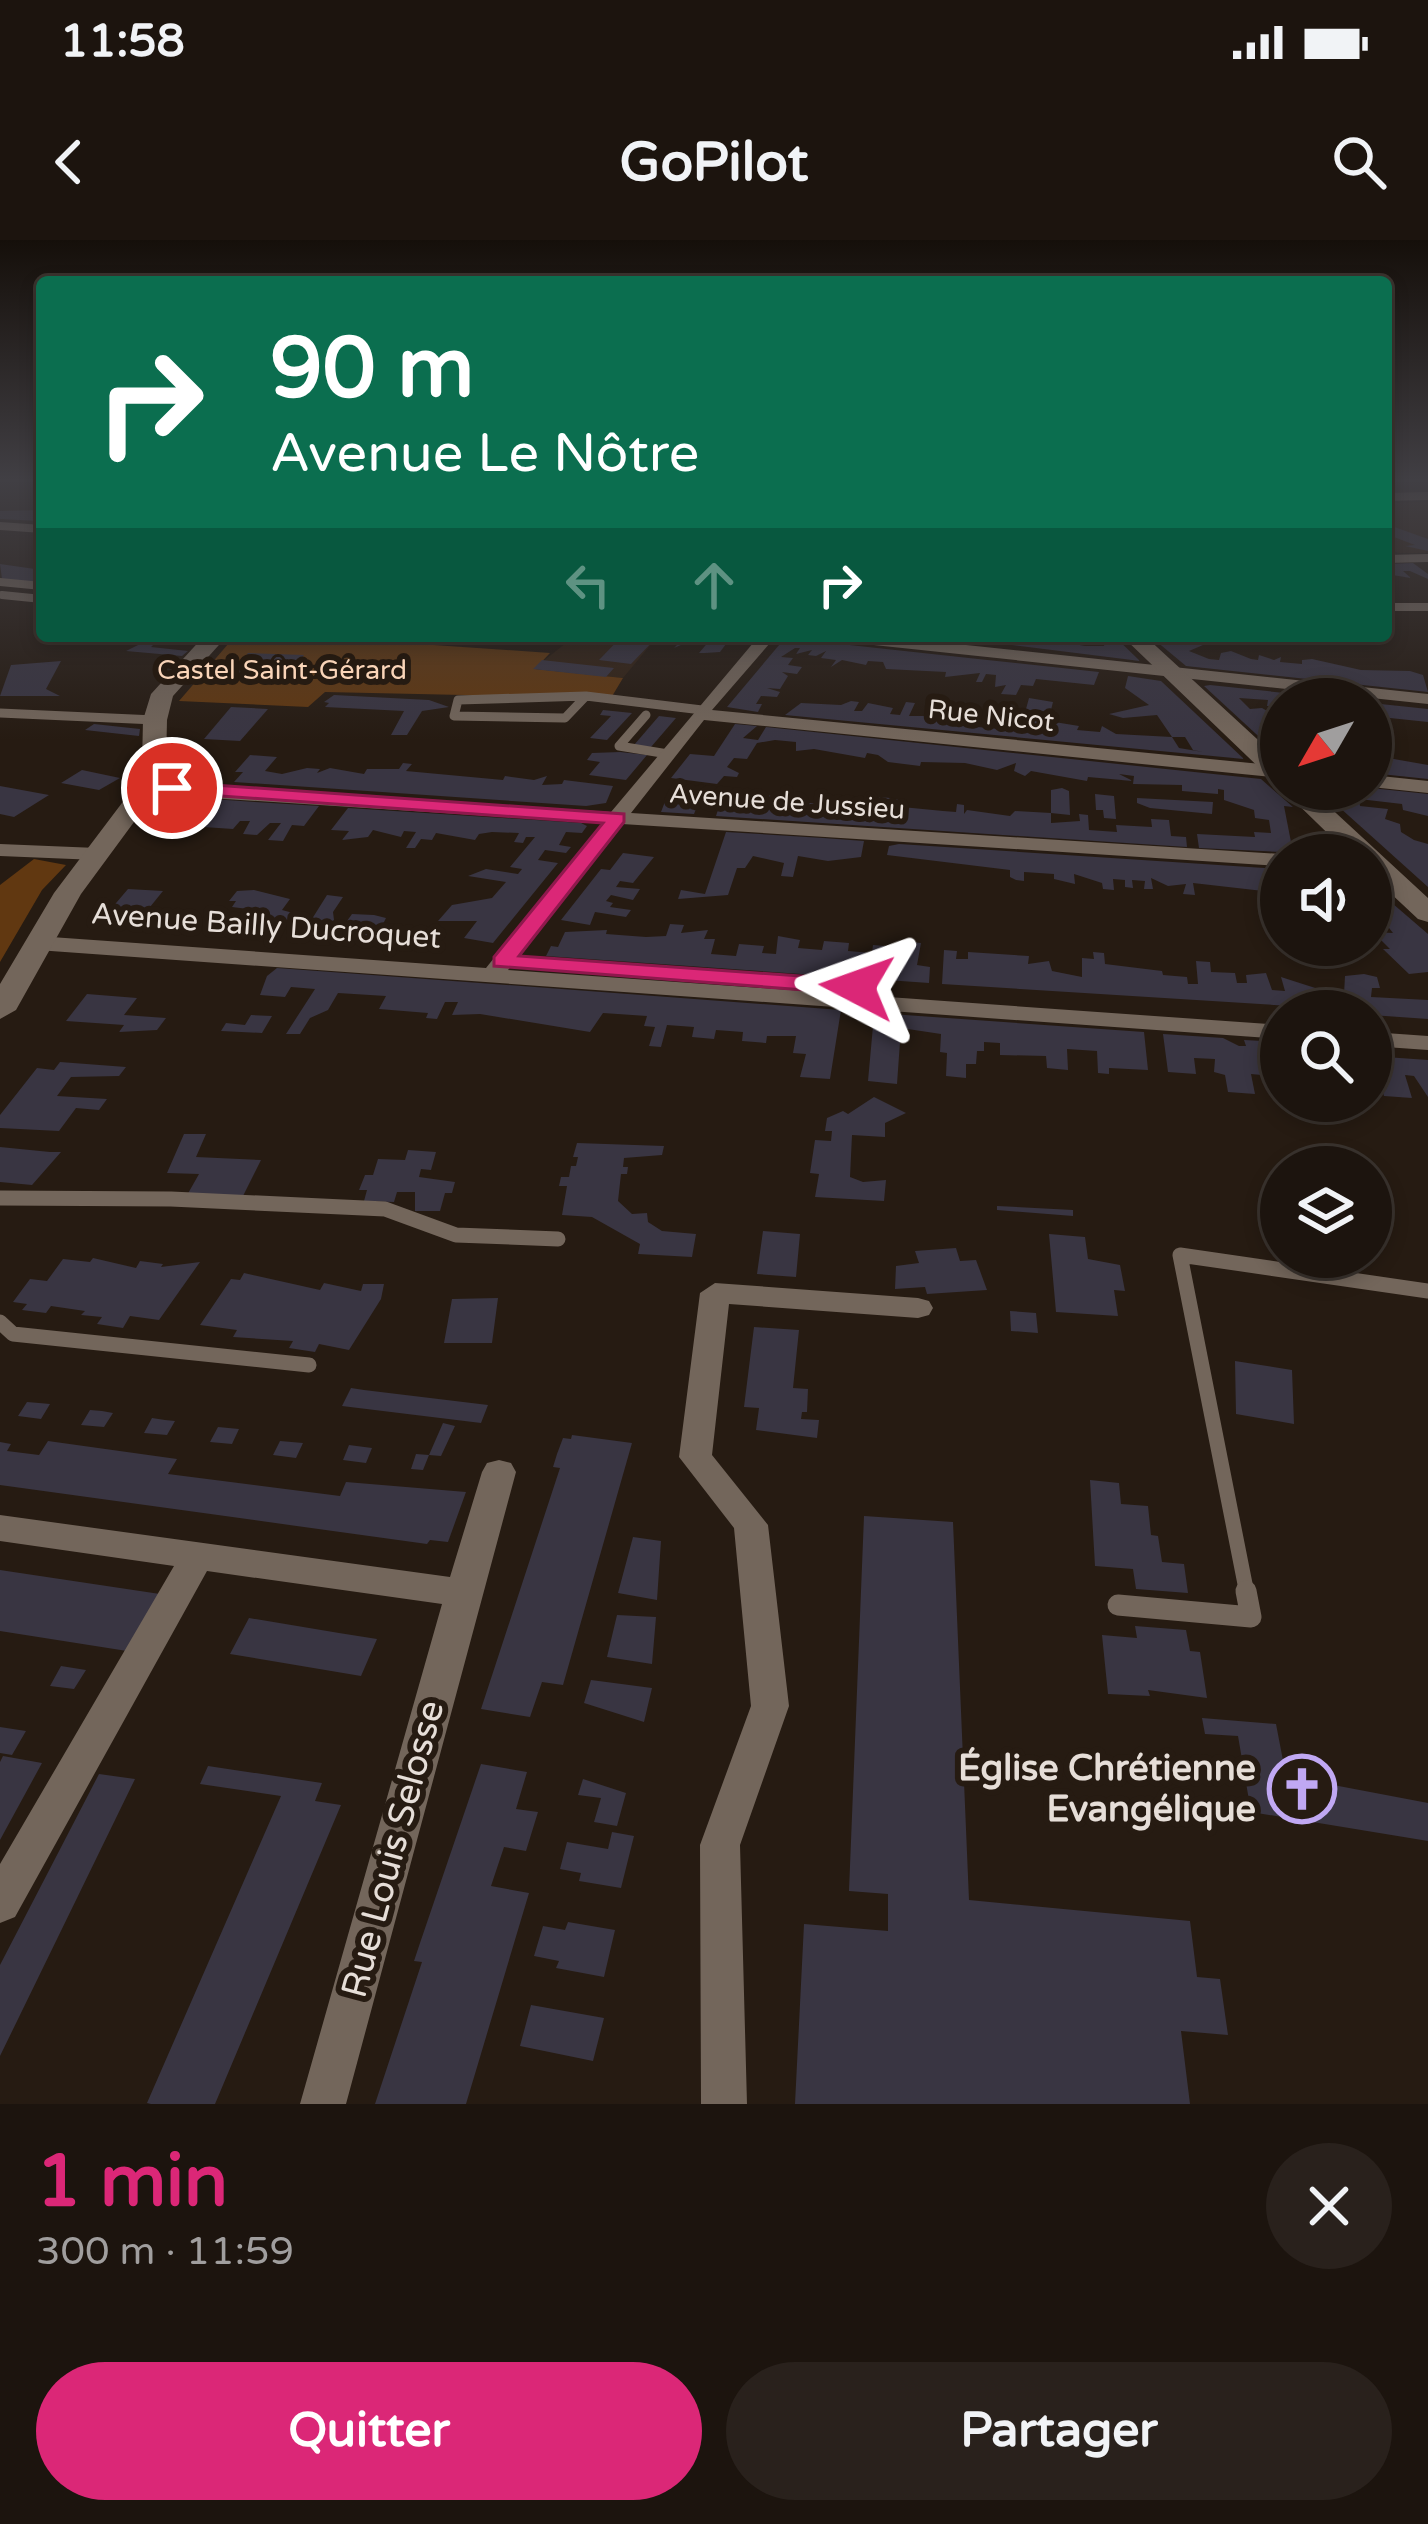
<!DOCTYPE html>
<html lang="fr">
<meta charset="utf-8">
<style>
:root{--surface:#1c140e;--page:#29211c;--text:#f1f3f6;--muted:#a09e9e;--line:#3a332e;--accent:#db2777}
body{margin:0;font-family:"Varela Round",sans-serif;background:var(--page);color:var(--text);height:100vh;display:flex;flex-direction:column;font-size:45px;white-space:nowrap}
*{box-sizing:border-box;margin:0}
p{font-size:39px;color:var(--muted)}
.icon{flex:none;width:66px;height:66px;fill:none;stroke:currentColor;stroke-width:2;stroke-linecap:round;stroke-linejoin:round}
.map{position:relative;height:1864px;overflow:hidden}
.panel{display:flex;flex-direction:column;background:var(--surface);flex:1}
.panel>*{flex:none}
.guide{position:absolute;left:36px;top:36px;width:1356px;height:366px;border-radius:12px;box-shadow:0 6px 18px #0003,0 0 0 3px var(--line);background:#0b6e4f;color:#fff;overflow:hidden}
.needle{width:78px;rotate:231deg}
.buttons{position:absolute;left:1260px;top:438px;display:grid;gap:24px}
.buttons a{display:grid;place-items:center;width:132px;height:132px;border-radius:50%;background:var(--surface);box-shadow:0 6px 18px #0003,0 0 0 3px var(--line);font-size:60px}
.pin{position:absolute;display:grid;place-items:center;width:102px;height:102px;color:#fff;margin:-51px;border:6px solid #fff;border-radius:50%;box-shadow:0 3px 12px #0007}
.me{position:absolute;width:132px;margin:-66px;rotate:274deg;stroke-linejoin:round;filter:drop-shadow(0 0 9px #0008)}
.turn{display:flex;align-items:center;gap:42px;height:252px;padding:0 36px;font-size:54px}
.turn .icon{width:156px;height:156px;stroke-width:2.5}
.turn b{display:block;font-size:84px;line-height:102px}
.lanes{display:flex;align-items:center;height:114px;padding:0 36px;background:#0003;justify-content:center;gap:60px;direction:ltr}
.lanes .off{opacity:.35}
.round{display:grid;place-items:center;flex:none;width:126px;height:126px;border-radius:63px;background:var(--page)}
.overview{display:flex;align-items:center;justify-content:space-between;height:204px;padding:0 36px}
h1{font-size:72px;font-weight:700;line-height:90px;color:var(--accent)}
.action{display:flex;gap:24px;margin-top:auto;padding:24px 36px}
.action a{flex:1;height:138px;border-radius:72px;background:var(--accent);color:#fff;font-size:48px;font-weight:700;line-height:138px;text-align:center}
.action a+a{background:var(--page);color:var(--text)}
.status{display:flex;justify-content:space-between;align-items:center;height:84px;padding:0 60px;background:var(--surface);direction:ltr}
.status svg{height:33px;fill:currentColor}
header{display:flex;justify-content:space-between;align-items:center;height:156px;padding:0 36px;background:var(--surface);font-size:54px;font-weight:700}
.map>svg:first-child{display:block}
.built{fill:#322215}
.green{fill:#613811}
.building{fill:#393542}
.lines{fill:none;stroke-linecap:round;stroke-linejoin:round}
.lane-far4{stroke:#73665b;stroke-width:8}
.lane-far3{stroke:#73665b;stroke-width:9}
.lane-far2{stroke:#73665b;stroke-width:12}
.lane-far1{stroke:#73665b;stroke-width:15}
.lane{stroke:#73665b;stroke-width:21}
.street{fill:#73665b;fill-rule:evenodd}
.secondary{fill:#73665b;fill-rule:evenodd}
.route{fill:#db2777;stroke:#8e194d;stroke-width:3}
.labels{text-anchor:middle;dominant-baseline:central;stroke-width:12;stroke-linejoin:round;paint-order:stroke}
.far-park-label{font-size:27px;fill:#fad5b9;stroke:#261b12}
.far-street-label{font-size:27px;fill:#e6ded8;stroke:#261b12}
.street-label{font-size:30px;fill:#e6ded8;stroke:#261b12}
.near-poi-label{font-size:36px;font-weight:bold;fill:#e6ded8;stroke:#261b12;text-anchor:end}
.near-street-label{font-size:36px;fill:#e6ded8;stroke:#261b12}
</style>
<div class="status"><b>11:58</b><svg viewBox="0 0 49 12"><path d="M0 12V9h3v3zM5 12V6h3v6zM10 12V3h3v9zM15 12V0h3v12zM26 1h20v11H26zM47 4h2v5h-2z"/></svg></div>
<header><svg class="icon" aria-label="back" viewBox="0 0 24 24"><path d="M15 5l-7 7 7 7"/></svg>GoPilot<svg class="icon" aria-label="search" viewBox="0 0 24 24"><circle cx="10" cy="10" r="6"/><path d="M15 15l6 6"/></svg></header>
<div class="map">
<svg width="1428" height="1864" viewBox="0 0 1428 1864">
<rect width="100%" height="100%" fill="#261b12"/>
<!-- built -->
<path class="built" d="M1428 262V313H1398L1386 307V263Z
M575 396H658L623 438 533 429Z"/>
<!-- green -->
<path class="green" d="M235 396H302L550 413 535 429 623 438 611 458 325 452 308 467 179 461Z
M34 619 66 625 42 650 0 722V645Z"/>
<!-- building -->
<path class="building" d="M42 270 39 281 0 279V271Z
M1386 284 1428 299V311L1405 306 1415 305 1386 294Z
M1413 323 1428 334V339L1410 331H1403L1411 338 1386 334V324Z
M0 324 42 330V343L2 339Z
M622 396H658L631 424 599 420Z
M674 396H746L738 405 726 404 720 412 705 413H699L710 400 690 401 674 408 678 404 668 403Z
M941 396H1029L1085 406H1104L1106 396H1114L1140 421Z
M1150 396 1199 397 1203 405 1189 411 1209 419 1219 420 1221 413 1231 411 1251 419 1258 420 1259 415 1274 420 1281 417 1280 422 1302 424V420L1312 419 1361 430 1410 431 1423 435 1428 452 1186 426Z
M785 398 978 419 1099 432 1094 445 1036 439 1033 446 1021 445 1016 455 1001 454 1006 445 995 447 996 435 986 434 982 442H976L980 433 945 437 946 432 886 429 883 422 868 421 866 425 842 420 831 427 836 420 821 418 826 411 816 416 808 415 812 410 796 414 800 408H795L781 417 793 418 788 425 802 427 797 434 782 432 788 436 780 449 767 448 780 452 777 457 761 456 756 464H762L758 472 727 467Z
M140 404H154L151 407 188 411 182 416 126 411Z
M248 413 304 415 289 436 232 434Z
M542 420 614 428 606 437 533 429Z
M61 421 46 449 60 456H0L11 425Z
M1128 436 1161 441 1244 519 785 475 801 463 841 465 851 461 859 462 854 471H862L868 463 893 468 890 474 900 475 906 462 915 463 909 476H959L956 485 1020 491 1029 458 1053 462 1050 474 1032 472 1030 478 1079 486 1077 490 1100 492 1102 486 1116 494 1172 497 1179 508 1203 512 1193 510 1185 497H1172L1157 475 1123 478 1109 474 1149 465 1125 448Z
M1210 445 1313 456 1312 459H1281V467L1267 466 1268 460 1239 458 1250 469 1262 468 1281 479V517L1204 446Z
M334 455 429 460 449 467 422 471 407 495H391L404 471 325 467 329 463 324 462Z
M1371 463 1428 469V482L1390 478 1391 485H1386V479L1371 477Z
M231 467 268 469 240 501 204 499Z
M603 470 632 473 607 500 590 498 611 476 600 475Z
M659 476 676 478 651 507 634 505Z
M94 484 140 489 139 496 85 490Z
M735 484 757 486 743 498 758 500 766 487 1261 539 1293 567 1284 566 1291 602 1330 603 1343 615 1199 608 1197 594 1255 597 1254 592 1271 593 1269 580 1255 578 1254 570 1224 560V550L1218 549V554L1182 551V545L1133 544 1134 536 1119 534 1133 541 1088 537 1087 541 1031 531 1025 536 1014 531 1016 523 997 530 965 523 921 522 920 526 888 522 878 515 867 513 865 518 814 509 796 511V502L775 500 757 503 747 519 734 518 727 527 739 533 737 537 724 536 717 544 671 538 690 514 714 516Z
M620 512 647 515 626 540 589 535 600 522 587 520 592 513Z
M250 515 277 517 265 531 282 534 307 528 320 529 317 533 330 528 364 534 367 529H399L403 523 412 524 406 531 503 540 505 536 534 540 547 536 542 545 562 544 564 540 613 546 606 563 586 566 234 542 243 532H235Z
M1371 515 1428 525V539L1371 533Z
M82 530 120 538 99 550 61 543Z
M0 546 49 555 14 577 0 574Z
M1062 548 1069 551 1070 575 1051 573V550Z
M1371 548 1428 554V576L1403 570 1402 564 1359 559 1360 566 1388 569 1385 579 1400 584 1401 592 1414 600 1428 604V647L1319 549Z
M789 550 804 555 803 563H814L817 552H826L825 559 878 563 879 557 890 558 903 561 902 567 943 571 956 572 957 564 964 565V574L967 570 1010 576 1015 571 1051 573V583L1080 581 1079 574 1088 575 1089 590 1117 592 1116 585 1152 587 1151 579 1169 580 1171 596 1186 597 1187 607 716 576 722 557 787 555Z
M1095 554 1114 556 1116 579 1104 578 1103 570H1096Z
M683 556 700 559 694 574 661 572 666 559Z
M1137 558 1213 562 1212 574 1150 568 1137 563Z
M213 559 255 562 319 566 304 586 292 585 283 601 268 600 281 583H270L257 595 243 594 250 581H240L233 589 174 585 185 569 200 570Z
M348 568 581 583 587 586 582 593 566 592 559 605 571 607 566 613 545 610 538 620 558 623 493 703 464 698 477 681H438L452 665 492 658 506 642 468 636 486 629 518 634 522 629 510 627 535 597H526L523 603 514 602 519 593 492 592 479 594 475 600 436 593 432 600 421 599 415 608H406L416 592 404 591 401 597 373 590 368 597 342 600 349 591 331 590Z
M726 592 823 598 864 601 861 617 828 621 798 616 793 637 781 636 784 623 753 616 745 628H737L728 655 678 659 681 650 705 654Z
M899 604 1281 629V653L1193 643 1195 655 1183 654 1186 644 1168 646 1151 638 1153 649H1144L1145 641 1132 640 1133 648 1125 647V640L1113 639 1114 650 1103 649 1102 643 1074 634 1075 644 1054 639V634L1024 632V641L1016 640 1010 637V630L887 615 889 606Z
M623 613 654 617 633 643 620 641 616 647 640 649 633 660 611 655 606 661 613 663 610 667 631 670 626 677 595 672 590 685 561 680 601 629 610 630Z
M1371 645 1428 694V732L1409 734 1383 709H1390L1379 698H1371V692L1393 693 1371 665Z
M128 649 163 651 137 683 105 676Z
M254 650 290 659 282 670 293 673 282 687 257 684 265 671 232 667 236 661H229L237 651Z
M327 655 343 657 333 672 334 680 347 681 352 674 374 675 386 678 381 688 416 693 408 705 300 698Z
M670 684 684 685 681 693 708 690 704 699H715L711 714 736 716 739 704 764 706 762 713 776 714 778 696 800 700 798 708 822 710 824 701 849 703 848 711 872 713 873 705 885 706 882 723 898 725 899 701 921 703 917 725 930 727 929 743 546 716 551 706 558 707 565 692 607 690 606 694 646 697 666 696Z
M944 710 957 711 956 719H968V712L1029 716 1028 724 1049 721 1052 731 1082 737V718L1094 719 1093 712 1104 713 1105 724 1162 731 1163 735 1187 737 1188 744H1198L1196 721 1210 722 1211 732 1235 733 1237 743H1247L1246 735 1266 733 1272 750 1285 751 1281 737 1334 754H1344L1345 736 1364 734 1377 737 1380 748H1372L1371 757 1428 760V779L1371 775V771L942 744Z
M277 728 575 750 841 770 830 839 800 837 806 814 793 813 796 796H767L766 803 755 802 742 801 743 792 716 790 714 799 692 797 694 787 667 785 661 807 649 806 655 787 644 786 647 776 603 773 590 792 480 774 452 775 458 762H445L437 779 426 778 428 773 379 769 386 756 338 753 328 770 310 778 300 794H286L315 749 291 747 285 757 260 755 267 736Z
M87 754 137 758 124 775 166 778 157 790 119 792 124 785 66 781Z
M891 774 1144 792 1148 830 1109 828V834L1098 833 1097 811 1067 809 1068 830 1047 828 1046 816 1000 815V803L984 802V811H977L976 824H966V838L946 836 947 813 940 812 941 794 901 788 897 844 868 841 873 786 891 787Z
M251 775 272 776 262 793 221 791 226 783 245 785Z
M1163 794 1223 798 1239 806H1246L1244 800 1281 802V845H1274L1272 836 1251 834 1255 854 1228 852 1225 835 1214 832 1215 819 1194 818 1196 834 1168 832Z
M1371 816 1428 820V857L1414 836 1405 835 1412 858 1384 856 1378 836H1371Z
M60 822 126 827 119 836 71 837 57 856 107 859 99 870 76 868 59 891 0 888V875L37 828 54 830Z
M874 857 906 873 885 883V897L852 895 850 937 863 942 886 940 884 961 815 957 819 934 810 933 815 900 831 901 832 891H825L827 878 843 871 848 874Z
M184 894H206L196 917 261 920 241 960 186 957 199 934 167 933Z
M577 903 664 906 662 915 624 918 623 927H628L627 934H621L618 961 632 974 647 973 648 982 662 991 696 994 692 1017 638 1014 640 1004 592 977 562 975 567 946H559L561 937H569L571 926H576L578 917H573Z
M0 907 50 912H61L32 945 0 942Z
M408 910 436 912 431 930 421 929 419 937 455 942 452 953H445L440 971H415V952H397L394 962 364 961 367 950H359L365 935H373L378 919 405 920Z
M997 966 1073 970V976L997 970Z
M763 991 800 994 796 1037 757 1034Z
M1049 994 1085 997 1088 1019 1120 1025 1125 1051 1114 1050 1118 1076 1056 1072Z
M956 1008 960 1021 976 1020 987 1050 927 1054 925 1047 895 1049 896 1026 919 1023 915 1011Z
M93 1018 136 1028 140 1021 163 1024 161 1027 200 1022 159 1080 130 1076 123 1088 97 1084 102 1077 81 1075 85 1071 51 1066 46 1073 22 1070 27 1064 13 1062 30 1039 47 1041 63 1019 90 1022Z
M244 1033 320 1050 324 1043 361 1051 363 1044H384L381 1059 349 1110 319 1104 315 1112 289 1108 293 1101 233 1097 237 1090 200 1085 231 1039 240 1040Z
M498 1058 492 1103H444L452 1059Z
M1010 1071 1036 1073 1038 1093 1011 1091Z
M754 1087 799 1090 793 1148 808 1149 807 1172H802L801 1179 819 1180 817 1198 756 1190 759 1168 744 1167Z
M1235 1121 1292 1130 1294 1184 1236 1174Z
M351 1148 364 1150 488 1165 481 1183 342 1166Z
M27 1162 39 1163 50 1164 41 1179 18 1176Z
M90 1170 102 1171 113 1173 104 1187 81 1185Z
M152 1178 165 1180 175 1181 167 1195 144 1193Z
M443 1183 455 1186 441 1216 429 1215 423 1230 411 1229 416 1214 429 1215Z
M218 1187 239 1189 232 1204 210 1202Z
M572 1195 632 1203 563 1445 542 1442 530 1477 481 1469 560 1228 553 1227 557 1214 563 1198 571 1199Z
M48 1201 177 1219 168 1234 340 1256 346 1242 466 1252 448 1302 430 1300 427 1304 0 1245V1202L11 1204 7 1211 39 1215Z
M280 1201 303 1203 296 1218 273 1215Z
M349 1205 372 1208 366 1223 343 1220Z
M1090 1240 1119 1243 1121 1264 1148 1266 1151 1295 1158 1296 1162 1322 1184 1324 1188 1353 1136 1349 1133 1329 1095 1326Z
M864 1276 953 1282 969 1660 1190 1681 1197 1737 1220 1739 1228 1795 1181 1791 1190 1864H795L804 1684 888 1691V1654L849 1651Z
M633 1297 661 1301 657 1360 618 1353Z
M0 1330 160 1354 127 1411 0 1391Z
M617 1375 656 1377 652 1424 607 1417Z
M249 1378 339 1393 377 1399 361 1436 230 1414Z
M1135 1386 1186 1390 1190 1411 1200 1412 1207 1458 1148 1450 1150 1456 1108 1454 1102 1395 1137 1398Z
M61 1426 86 1430 74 1449 50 1446Z
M591 1440 652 1448 644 1482 584 1463Z
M1202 1478 1276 1484 1286 1536 1428 1563V1601L1251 1572 1238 1496 1205 1494Z
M0 1487 26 1491 12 1515 0 1513Z
M3 1516 42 1523 0 1600V1522Z
M481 1524 527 1532 516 1569 538 1572 526 1611 504 1607 491 1646 529 1653 466 1864H375L422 1722 414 1721 420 1703Z
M208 1526 322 1543 315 1561 341 1565 215 1864H151L147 1863 281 1556 200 1544Z
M99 1534 135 1539 0 1816V1725Z
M583 1539 626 1553 617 1586 594 1582 601 1558 578 1555Z
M612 1592 634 1596 621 1648 579 1641 581 1633 560 1629 567 1602 608 1609Z
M568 1682 615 1690 604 1737 556 1728 559 1721 534 1716 543 1686 565 1690Z
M531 1765 604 1778 593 1821 520 1806Z"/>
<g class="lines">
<!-- lane-far4 -->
<path class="lane-far4" d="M0 342 42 346
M2 355 42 359
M1386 367H1428"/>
<!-- lane-far3 -->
<path class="lane-far3" d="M586 456 702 470
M586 456 565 478 454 476 458 460Z
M0 473 155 480
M646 475 619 506 668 514"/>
<!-- lane-far2 -->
<path class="lane-far2" d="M0 958 194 960"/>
<!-- lane-far1 -->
<path class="lane-far1" d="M0 958 171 959 385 969 456 995 558 999
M0 1082 13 1094 309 1125
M1247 1354 1180 1015 1428 1051"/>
<!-- lane -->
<path class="lane" d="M1118 1365 1251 1377 1246 1351"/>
<!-- street -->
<path class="street" d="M1428 252V260L1386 261V253Z
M0 282 42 285V293L0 290Z
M1428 314V322L1386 323V315Z
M759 396H776L712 470 1281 526V538L704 480 631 573 1281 614 1286 615H1281V626L622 584 508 730 1281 785V799L37 710 26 703 37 696 486 728 602 583 146 554 136 548 146 542 611 572Z
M828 396H881L1428 454V464L836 401Z
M1371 535 1428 541V553L1371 547Z
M0 604 97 608 107 614 97 620 0 616Z
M1371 792 1428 796V810L1371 806Z
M715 1043 918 1058 929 1061 933 1068 929 1075 918 1078 729 1064 712 1215 768 1285 789 1466 740 1605 747 1864H701L700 1605 751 1466 734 1288 679 1217 700 1053Z
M499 1220 511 1223 516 1232 346 1864H300L442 1364 207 1331 15 1677 0 1683V1624L174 1326 0 1301V1275L450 1337 482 1232 487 1223Z"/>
<!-- secondary -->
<path class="secondary" d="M204 396H227L173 456 167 480 166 525 159 548 81 654 16 770 0 779V744L54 653 134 547 142 525 143 480 151 454Z
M1122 396H1145L1281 521V543L1272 540Z
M1282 549H1310L1428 658V682L1418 679 1371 635V615H1350Z"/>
</g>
<!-- sky -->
<linearGradient id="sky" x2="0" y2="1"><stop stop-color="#150f0a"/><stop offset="0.48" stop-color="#413f44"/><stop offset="1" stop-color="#413f44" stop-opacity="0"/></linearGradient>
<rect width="1428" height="500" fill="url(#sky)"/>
<!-- route -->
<path class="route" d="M172 542 624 574V582L519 716 857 740 869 747 857 754 494 726V717L603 583 165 552 162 548Z"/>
<!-- icons -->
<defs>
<symbol id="church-ring" viewBox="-11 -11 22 22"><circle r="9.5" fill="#261b12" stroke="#c0a8f3" stroke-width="1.5"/><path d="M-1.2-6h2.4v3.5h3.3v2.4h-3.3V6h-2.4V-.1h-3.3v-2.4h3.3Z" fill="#c0a8f3"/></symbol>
</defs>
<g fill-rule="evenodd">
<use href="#church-ring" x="1264" y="1511" width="76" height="76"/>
</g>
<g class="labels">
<!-- far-park labels -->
<g class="far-park-label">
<text x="282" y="430">Castel Saint-Gérard</text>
</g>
<!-- far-street labels -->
<g class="far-street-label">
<text transform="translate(991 476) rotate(6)">Rue Nicot</text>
<text transform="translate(787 562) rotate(4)">Avenue de Jussieu</text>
</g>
<!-- street labels -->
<g class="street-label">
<text transform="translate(266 686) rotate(4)">Avenue Bailly Ducroquet</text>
</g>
<!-- near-poi labels -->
<g class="near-poi-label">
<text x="1256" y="1528">Église Chrétienne<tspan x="1256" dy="41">Evangélique</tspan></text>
</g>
<!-- near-street labels -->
<g class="near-street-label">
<text transform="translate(393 1609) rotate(-75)">Rue Louis Selosse</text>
</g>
</g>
</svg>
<div class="buttons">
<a><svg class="needle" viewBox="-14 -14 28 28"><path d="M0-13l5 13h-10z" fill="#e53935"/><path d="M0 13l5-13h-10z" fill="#a09e9e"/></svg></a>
<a><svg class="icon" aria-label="sound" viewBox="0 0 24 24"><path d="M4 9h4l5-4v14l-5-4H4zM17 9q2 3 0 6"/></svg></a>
<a><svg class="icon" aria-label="search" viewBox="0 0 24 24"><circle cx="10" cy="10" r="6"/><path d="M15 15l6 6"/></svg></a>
<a><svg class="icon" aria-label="layers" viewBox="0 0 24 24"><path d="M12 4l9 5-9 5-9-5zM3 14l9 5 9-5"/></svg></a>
</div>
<div class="pin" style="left:172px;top:548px;background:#d93025"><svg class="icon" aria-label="arrive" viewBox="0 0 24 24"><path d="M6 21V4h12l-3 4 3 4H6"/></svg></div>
<svg class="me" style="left:857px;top:747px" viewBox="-20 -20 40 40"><path d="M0-17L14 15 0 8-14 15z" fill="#db2777" stroke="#fff" stroke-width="4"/></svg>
<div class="guide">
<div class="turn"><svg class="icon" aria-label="right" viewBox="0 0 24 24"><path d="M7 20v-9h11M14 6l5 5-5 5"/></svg><div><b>90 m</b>Avenue Le Nôtre</div></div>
<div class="lanes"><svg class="icon off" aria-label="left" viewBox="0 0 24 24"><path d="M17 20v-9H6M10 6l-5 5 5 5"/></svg><svg class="icon off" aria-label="ahead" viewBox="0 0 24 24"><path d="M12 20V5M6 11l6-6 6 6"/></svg><svg class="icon" aria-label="right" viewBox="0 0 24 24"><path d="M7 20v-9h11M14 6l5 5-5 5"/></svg></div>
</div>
</div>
<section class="panel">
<div class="overview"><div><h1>1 min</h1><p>300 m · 11:59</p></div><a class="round"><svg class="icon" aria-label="close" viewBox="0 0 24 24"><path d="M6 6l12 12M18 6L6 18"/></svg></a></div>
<div class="action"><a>Quitter</a><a>Partager</a></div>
</section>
